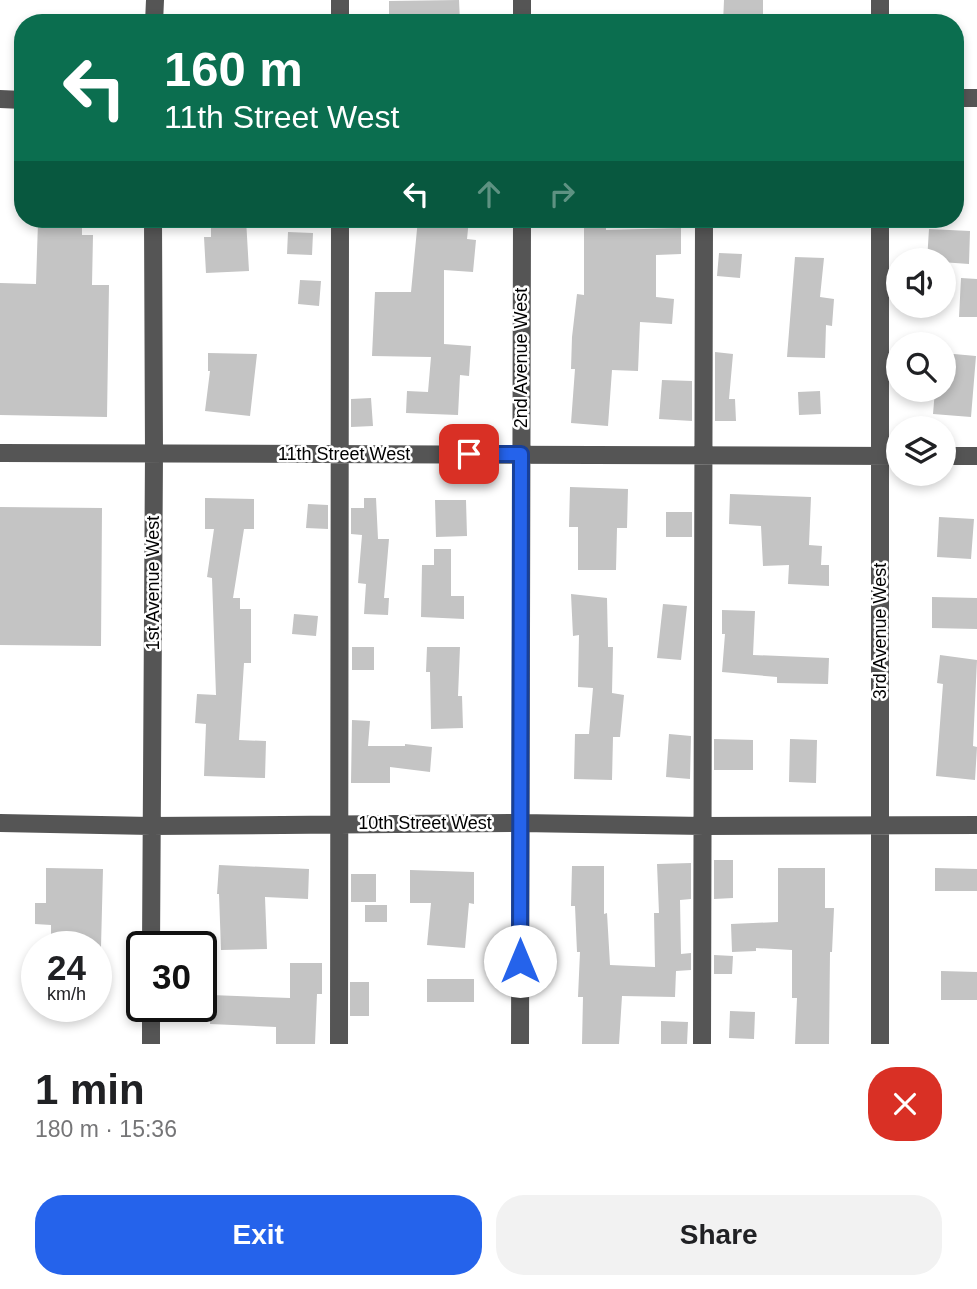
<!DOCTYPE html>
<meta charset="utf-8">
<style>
:root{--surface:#fff;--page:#f2f2f2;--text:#202124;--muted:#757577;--accent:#2563eb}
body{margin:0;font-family:Helvetica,sans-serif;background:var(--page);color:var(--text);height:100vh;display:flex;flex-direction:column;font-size:26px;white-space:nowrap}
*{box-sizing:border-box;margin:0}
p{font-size:23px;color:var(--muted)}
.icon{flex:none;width:38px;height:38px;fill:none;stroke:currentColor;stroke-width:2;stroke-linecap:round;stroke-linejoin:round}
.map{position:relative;height:1044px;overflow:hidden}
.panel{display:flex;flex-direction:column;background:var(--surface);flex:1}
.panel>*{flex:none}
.banner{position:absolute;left:14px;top:14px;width:950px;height:214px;border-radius:28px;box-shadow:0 4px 10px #0003;background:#0b6e4f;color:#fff;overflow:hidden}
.fabs{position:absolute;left:886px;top:248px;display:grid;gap:14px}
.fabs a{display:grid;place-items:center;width:70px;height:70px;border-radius:50%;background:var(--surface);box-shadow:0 4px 10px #0003;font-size:35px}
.speed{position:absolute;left:21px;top:931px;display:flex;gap:14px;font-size:35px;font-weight:700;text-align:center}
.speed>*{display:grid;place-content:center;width:91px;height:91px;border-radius:50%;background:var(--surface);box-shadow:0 4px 10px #0003;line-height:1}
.speed small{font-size:18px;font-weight:400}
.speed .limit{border:4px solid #111;border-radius:10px;background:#fff;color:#111}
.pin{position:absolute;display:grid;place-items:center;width:60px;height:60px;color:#fff;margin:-30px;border-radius:14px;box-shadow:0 4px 10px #0006}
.me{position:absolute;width:77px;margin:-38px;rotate:0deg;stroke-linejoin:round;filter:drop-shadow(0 0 5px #0008)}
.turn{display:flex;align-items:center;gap:24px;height:147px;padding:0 35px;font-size:32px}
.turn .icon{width:91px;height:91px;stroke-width:2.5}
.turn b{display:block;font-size:49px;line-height:60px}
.lanes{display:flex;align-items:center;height:66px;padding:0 35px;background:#0003;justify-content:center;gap:35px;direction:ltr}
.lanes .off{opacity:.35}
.round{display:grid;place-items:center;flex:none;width:74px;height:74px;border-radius:28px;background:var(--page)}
.headline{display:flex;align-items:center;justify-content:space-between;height:119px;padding:0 35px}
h1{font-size:42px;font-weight:700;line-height:52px}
.cta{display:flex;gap:14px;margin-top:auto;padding:14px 35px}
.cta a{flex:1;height:80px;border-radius:28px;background:var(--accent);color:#fff;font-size:28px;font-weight:700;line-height:80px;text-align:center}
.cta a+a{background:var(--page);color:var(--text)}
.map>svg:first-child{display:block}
.building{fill:#c4c4c4}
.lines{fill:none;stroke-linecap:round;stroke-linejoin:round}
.minor{stroke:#555;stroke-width:18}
.route-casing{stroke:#184099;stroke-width:18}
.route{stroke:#2563eb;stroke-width:12}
.labels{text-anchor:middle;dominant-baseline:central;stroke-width:5;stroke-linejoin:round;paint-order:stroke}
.street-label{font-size:18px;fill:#000;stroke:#fff}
</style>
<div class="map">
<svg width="977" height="1044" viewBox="0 0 977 1044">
<rect width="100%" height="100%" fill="#fff"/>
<!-- building -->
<path class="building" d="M459 0 460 22 389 23V1Z
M724 0H763V23H723Z
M211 219H246L249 271 206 273 204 237H211Z
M418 219H469L467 239 476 240 473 272 444 270V344L471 346 469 376 460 375 458 415 406 413 407 391 428 392 431 357 372 356 375 292H411Z
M584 219H606V230L681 228V254L656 255V297L674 299 672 324 640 322 638 371 612 370 608 426 571 423 575 369H571L572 337 577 294 584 295Z
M38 222 82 223V235H93L92 285H109L107 417 0 415V283L36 284Z
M929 229 970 231 969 264 927 261Z
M288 232 313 233 312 255 287 254Z
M719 253 742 254 740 278 717 276Z
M795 257 824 258 820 297 834 299 832 326 826 325 825 358 787 357Z
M961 278 977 279V317H959Z
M300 280 321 281 319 306 298 304Z
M715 352 733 354 729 399H735L736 421H715Z
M208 353 257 354 250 416 205 411 210 371H208Z
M943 353 976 356 971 417 933 414 935 390H943Z
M662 380 692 381V421L659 419Z
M820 391 821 414 799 415 798 392Z
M371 398 373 426 351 427V399Z
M570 487 628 489 627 528H617L616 570H578V527H569Z
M730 494 811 497 809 545 822 546 821 565H829V586L788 584 789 565 763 566 761 526 729 524Z
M205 498 254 499V529H244L233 598H240V609H251V663H244L239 740 266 741 265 778 204 776 206 724 195 723 197 694 216 695 212 578 207 577 214 529H205Z
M364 498H376L378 539H389L384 598H389L388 615 364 614 366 584 358 583 362 535 351 534V508H364Z
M435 500H466L467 536 436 537Z
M308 504 328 505V529L306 528Z
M0 507 102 508 101 646 0 645Z
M666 512H692V537H666Z
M939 517 974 519 971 559 937 557Z
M434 549H451V596H464V619L421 617 422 565H434Z
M571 594 607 598 608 647H613L612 693 624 695 620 737H613L612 780 574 779 575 734H589L593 688 578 687 579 635 573 636Z
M932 597 977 598V629L932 628Z
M663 604 687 606 681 660 657 658Z
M722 610 755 611 753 655 829 658 828 684 777 683V677L722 672 725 634H722Z
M294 614 318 616 316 636 292 634Z
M352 647H374V670H352Z
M427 647H460L458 696H462L463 728 431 729 430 672H426Z
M940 655 977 660 973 746 977 747 975 780 936 776 943 684 937 683Z
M352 720 370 721 368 746H405V744L432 747 430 772 390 767V783H351Z
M669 734 691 736 690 779 666 777Z
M714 739 753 740V770H714Z
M790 739 817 740 816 783 789 782Z
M714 860H733V898L714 899Z
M691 863V899L680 900 681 954 691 953V970L676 971 675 997 622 996 619 1044H582L583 997H578L580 952H577L575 906H571L572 866H604V914L607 913 610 965 655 967 654 913H659L657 864Z
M219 865 309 869 308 899 265 897 267 949 221 950 219 894H217Z
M46 868 103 869 101 947H51V925L35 924V903H46Z
M778 868H825V908H834L832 952H830L829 1044H795L797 998H792V950L756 948V951L732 952 731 924 778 922Z
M935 868 977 869V891H935Z
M410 870 474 872V904L469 903 465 948 427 945 431 903H410Z
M351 874H376V902H351Z
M365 905H387V922H365Z
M714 955 733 956 732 974H714Z
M290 963H322V994H317L315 1044H276V1027L210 1024 211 995 290 998Z
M941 971 977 972V1000H941Z
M427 979H474V1002H427Z
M350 982H369V1016H350Z
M730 1011 755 1012 754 1039 729 1038Z
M661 1021 688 1022 687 1044H661Z"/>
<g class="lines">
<!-- minor -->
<path class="minor" d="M340 0V23
M880 0V23
M154 23 155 0
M522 23V0
M956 98H977
M0 99 23 100
M0 453 898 456
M943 456H977
M0 823 151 826 521 823 704 826 977 825
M151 947 154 453 153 219
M151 1006V1044
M339 1044 340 219
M520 1044 522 219
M702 1044 704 219
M880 1044V219"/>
</g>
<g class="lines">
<defs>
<path id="route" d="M469 454H521L520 961"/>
</defs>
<!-- route casing -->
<use href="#route" class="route-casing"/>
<!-- route -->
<use href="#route" class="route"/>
</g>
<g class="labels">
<!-- street labels -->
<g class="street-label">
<text transform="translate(521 358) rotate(-90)">2nd Avenue West</text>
<text x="344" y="454">11th Street West</text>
<text transform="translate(153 583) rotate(-90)">1st Avenue West</text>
<text transform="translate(880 631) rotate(-90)">3rd Avenue West</text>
<text x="425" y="823">10th Street West</text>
</g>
</g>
</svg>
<div class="fabs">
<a><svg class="icon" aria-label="sound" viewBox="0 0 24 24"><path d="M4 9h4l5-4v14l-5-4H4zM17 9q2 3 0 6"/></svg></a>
<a><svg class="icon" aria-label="search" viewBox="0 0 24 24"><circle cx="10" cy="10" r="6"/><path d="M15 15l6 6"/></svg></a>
<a><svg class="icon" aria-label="layers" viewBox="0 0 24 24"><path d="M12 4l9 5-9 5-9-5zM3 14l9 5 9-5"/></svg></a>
</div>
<div class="speed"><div>24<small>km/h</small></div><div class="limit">30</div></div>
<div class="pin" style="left:469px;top:454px;background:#d93025"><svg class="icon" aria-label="arrive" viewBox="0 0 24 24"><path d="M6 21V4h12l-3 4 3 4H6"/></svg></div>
<svg class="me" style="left:520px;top:961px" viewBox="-20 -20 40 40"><circle r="19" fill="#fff"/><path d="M0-13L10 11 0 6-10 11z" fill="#2563eb"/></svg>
<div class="banner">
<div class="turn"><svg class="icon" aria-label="left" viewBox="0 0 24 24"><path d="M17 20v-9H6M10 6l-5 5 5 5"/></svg><div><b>160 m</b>11th Street West</div></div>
<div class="lanes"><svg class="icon" aria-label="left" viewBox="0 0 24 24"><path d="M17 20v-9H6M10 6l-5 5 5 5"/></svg><svg class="icon off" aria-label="ahead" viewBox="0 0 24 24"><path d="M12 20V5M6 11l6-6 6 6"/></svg><svg class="icon off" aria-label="right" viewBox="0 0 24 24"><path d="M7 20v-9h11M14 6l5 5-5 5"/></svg></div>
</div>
</div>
<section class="panel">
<div class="headline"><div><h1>1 min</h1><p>180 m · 15:36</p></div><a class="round" style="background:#d93025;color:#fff"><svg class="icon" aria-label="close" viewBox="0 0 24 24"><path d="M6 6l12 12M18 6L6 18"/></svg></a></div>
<div class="cta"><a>Exit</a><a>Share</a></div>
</section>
